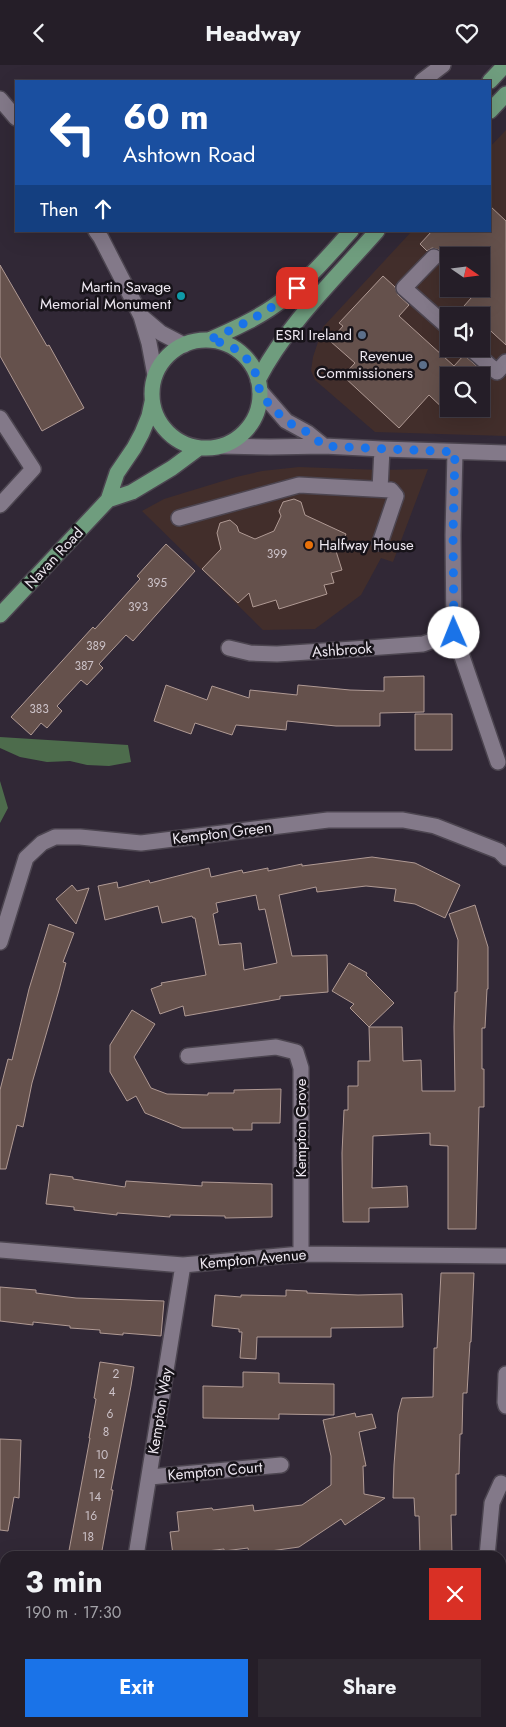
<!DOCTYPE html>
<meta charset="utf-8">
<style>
:root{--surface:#251e28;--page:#2d2730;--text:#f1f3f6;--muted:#a3a2a8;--line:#423c45;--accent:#1a73e8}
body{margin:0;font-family:Jost,sans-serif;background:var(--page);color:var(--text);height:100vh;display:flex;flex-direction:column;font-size:19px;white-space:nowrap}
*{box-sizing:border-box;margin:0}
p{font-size:16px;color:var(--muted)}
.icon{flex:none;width:28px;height:28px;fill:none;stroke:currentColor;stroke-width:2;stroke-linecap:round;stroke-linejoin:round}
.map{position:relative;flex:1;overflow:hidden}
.details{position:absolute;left:0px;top:1486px;width:506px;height:176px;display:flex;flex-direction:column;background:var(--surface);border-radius:15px 15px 0 0;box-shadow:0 5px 20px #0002,0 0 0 1px var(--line)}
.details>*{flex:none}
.banner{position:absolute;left:15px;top:15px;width:476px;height:152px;border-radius:0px;box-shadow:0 5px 20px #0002,0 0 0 1px var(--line);background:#1a4fa0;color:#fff;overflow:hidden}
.needle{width:32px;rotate:104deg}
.buttons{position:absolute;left:440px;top:182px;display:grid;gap:10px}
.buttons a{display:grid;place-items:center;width:50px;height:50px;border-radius:0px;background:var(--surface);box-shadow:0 5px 20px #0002,0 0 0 1px var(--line);font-size:25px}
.pin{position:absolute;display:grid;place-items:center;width:42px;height:42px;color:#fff;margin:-21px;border-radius:10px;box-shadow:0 2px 8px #0006}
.me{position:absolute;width:55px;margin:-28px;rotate:359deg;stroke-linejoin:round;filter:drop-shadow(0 0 4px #0008)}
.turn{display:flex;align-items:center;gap:18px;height:105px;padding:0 25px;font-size:22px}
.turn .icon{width:65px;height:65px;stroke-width:2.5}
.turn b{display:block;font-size:35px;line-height:42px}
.then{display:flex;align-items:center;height:48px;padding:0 25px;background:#0003;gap:10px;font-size:19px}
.round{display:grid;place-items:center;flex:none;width:52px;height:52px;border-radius:0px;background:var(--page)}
.overview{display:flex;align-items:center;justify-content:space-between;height:85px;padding:0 25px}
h1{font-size:30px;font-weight:700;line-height:38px}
.cta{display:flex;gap:10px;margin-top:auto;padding:10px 25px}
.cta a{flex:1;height:58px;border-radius:0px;background:var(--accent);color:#fff;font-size:20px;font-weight:700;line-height:58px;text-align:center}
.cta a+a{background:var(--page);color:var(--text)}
header{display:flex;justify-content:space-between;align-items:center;height:65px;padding:0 25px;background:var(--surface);font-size:22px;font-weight:700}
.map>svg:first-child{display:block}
.commercial{fill:#422e2b;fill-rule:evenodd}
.forest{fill:#4d6c4c}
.building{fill:#65514c;stroke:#b09a94;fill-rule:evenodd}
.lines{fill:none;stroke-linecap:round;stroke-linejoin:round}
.minor-casing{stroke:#4c4550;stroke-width:18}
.major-casing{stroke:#4c4550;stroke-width:18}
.minor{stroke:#837989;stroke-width:15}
.major{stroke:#6f9d7e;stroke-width:15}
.route{stroke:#1a73e8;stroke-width:9;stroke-dasharray:0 16.2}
.culture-dot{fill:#0f9aa8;stroke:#171319;stroke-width:2}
.service-dot{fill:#5c6f8a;stroke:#171319;stroke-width:2}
.food-dot{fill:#e8710a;stroke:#171319;stroke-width:2}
.labels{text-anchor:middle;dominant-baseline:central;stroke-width:5;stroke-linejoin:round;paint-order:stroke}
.number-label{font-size:12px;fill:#ccc2c8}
.poi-label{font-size:15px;fill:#eee8f1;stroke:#171319;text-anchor:end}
.street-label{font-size:15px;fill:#eee8f1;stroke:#171319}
</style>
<header><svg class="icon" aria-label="back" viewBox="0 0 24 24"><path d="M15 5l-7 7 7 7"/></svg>Headway<svg class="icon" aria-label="heart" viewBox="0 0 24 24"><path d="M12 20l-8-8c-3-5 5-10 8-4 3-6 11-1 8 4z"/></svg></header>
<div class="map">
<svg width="506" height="1662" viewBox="0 0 506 1662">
<rect width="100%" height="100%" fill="#312836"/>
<!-- commercial -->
<path class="commercial" d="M506 65V371L375 367 315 315 311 306 313 292 323 262 412 166H490V82ZM449 191H481V224H449ZM449 251H481V284H449ZM449 311H481V344H449Z
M299 402 381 405 428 404 393 497 381 493 361 530 315 564 263 565 142 446 164 434 236 412 262 406Z"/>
<!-- forest -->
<path class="forest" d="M0 672 128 680 131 697 109 701 87 700 70 696 47 697 20 692 0 683Z
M0 716 8 743 0 758Z"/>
<!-- building -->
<path class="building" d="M490 141 506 156V280L481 257V251H475L464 241 479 224H481V191H449V206L441 198 443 190 440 185 432 183 427 186 420 179 432 166H490Z
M0 200 47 281 49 280 84 343 42 366 0 291Z
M383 211 395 222 398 230 409 240 399 251 454 301 464 290 488 311H449V349L429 330 399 363 343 311 355 298 330 276 343 261 339 258Z
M294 434 301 437 305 450 346 469 339 484 335 483 342 505 331 508 334 518 324 520 327 529 279 544 276 535 253 542 249 528 238 538 202 504 221 484 217 468 220 458 230 455 237 461 239 467 255 474 274 466 281 451 279 446 283 437Z
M166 479 195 506 133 576 126 570 99 599 103 603 87 620 81 615 57 641 62 646 47 663 41 658 31 670 11 652 93 562 95 564 140 514 137 511Z
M424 611V647L380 648V661H336L287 656 286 665 236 660 232 670 195 658 191 669 154 656 166 620 207 635 212 621 249 633 250 625 297 630 298 620 350 625 384 626V612Z
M415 649H452V685H415Z
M372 792 415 798 460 820 445 853 415 839 394 836 396 824 366 821 317 827 316 822 279 830 292 891 327 890 328 927 280 931V934L185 951 183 941 160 949 151 924 162 920 161 918 206 910 195 853H193L192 851 162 858 158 841 105 855 98 821 117 817 118 823 149 815 150 818 209 803 211 812 242 805 243 808 268 803V806L302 799V801ZM256 830 259 845 265 844 277 898 244 905 241 878 219 880 213 849 218 847 216 838Z
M72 820 77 826 89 823 76 859 56 834Z
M475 840 488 882V924H487L485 963H482V1004H484V1042H479L476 1164H448V1081L430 1080V1068L373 1071 372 1123 407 1121 408 1142 369 1143V1157H343L342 1088 344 1045H348V1021H358V996H370L369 962H402L403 996 421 995 422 1026H455L454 962 455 927H457L458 875 449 849Z
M49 859 74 868 63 897 66 898 59 925 32 1018 23 1062 17 1060 6 1104H0V1025L8 994 12 995 29 924Z
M349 898 367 908 366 910 394 938 369 962 350 943 354 939 332 926Z
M132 945 155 959 134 992 151 1023 167 1029 208 1030V1028H234V1025L281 1024 280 1058H252V1065H233V1063H182L145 1048 136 1031 127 1036 110 1007V980Z
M50 1109 73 1112V1114L125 1122 126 1116 202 1121V1117L272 1119V1152L225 1153V1151L170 1150V1152L117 1148V1150L74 1145V1142L46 1139Z
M441 1208H474L471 1277H470L467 1328H463L462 1369H460L459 1409H456V1450H451L452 1489 420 1490 419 1451H415L414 1433H393L394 1400 398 1348 402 1333 433 1332 434 1283H437Z
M0 1222 36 1225V1228L76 1233 164 1236 161 1271 123 1268V1270L100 1268V1265L70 1263V1261L33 1257V1260L0 1256Z
M286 1225 307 1226V1228L358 1230 402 1229 403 1262 331 1263V1272H257L256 1294 240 1293 242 1267H239V1264L212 1261 215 1230 241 1232V1230L286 1231Z
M100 1297 134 1302 131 1321 111 1425H113L101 1491H68L90 1373H89L96 1334 94 1333Z
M243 1307 279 1308V1318L334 1319V1350L279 1349V1354L203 1353V1321L243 1322Z
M355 1348 356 1352 372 1349 376 1363 359 1367 366 1401H363L364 1429 385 1433 345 1460 341 1454 299 1482 249 1489 248 1483 224 1486V1484L173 1490 170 1467 179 1466 177 1447 212 1443 213 1445 253 1440 254 1446 302 1440 331 1420V1391L323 1355Z
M0 1374 21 1375 19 1433 14 1432 8 1466 0 1465Z"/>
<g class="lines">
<defs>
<path id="minor" d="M422 16 443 0
M0 34 16 53
M96 166 101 173 141 251 149 278 155 310
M434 192 404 223 449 263
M141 251 161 268 184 280
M471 284 497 307 506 297
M260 326 286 356 308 368 324 381
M0 353 33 404 0 440
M222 381 270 382 324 381 382 384 506 388
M455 387 453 470 454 568 498 697
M380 424 382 384
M179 453 299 420 391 425 396 431 380 478
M229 583 250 588 277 589 354 584 423 579 454 568
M0 877 26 793 42 778 55 772H80L141 778 328 755H403L435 761 499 786 506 793
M188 991 276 982 296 987 301 1003V1189
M0 1185 183 1200 301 1189 506 1191
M506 1309 505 1337 506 1341
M150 1412 281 1400
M136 1491 183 1200
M487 1491 492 1438 501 1418
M107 1662 108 1658
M470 1662 471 1658"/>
<path id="major" d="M490 16 505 0
M490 46 506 29
M209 275C236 263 263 251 286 232 310 213 330 189 351 166
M152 329a54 54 0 1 1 108 0a54 54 0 1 1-108 0Z
M258 315C287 259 335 214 377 166
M108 435 132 427 172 403 199 383
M0 550 108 435 117 408 134 383 142 368 149 351 152 337"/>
</defs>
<!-- minor casing -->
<use href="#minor" class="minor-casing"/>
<!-- major casing -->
<use href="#major" class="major-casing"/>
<!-- minor -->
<use href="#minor" class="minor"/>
<!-- major -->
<use href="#major" class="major"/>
</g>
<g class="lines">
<!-- route -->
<path class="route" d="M297 223C271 246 240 261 209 275 229 278 246 287 255 307 257 313 257 320 260 325 263 334 273 343 279 349 288 359 298 362 309 368 314 372 319 377 324 381L455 387 453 470 454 568"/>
</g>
<!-- markers -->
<circle class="culture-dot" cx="181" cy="231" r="5"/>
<g class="service-dot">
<circle cx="362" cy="270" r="5"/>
<circle cx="423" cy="300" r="5"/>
</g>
<circle class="food-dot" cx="309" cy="480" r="5"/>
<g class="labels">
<!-- number labels -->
<g class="number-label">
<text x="277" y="489">399</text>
<text x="157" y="518">395</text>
<text x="138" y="542">393</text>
<text x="96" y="581">389</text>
<text x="84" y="601">387</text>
<text x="39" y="644">383</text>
<text x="116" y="1309">2</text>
<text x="112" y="1327">4</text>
<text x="110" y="1349">6</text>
<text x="106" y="1367">8</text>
<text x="102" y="1390">10</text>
<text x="99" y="1409">12</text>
<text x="95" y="1432">14</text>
<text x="91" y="1451">16</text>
<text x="88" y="1472">18</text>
</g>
<!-- poi labels -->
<g class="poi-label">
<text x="171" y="222">Martin Savage<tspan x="171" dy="17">Memorial Monument</tspan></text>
<text x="352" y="270">ESRI Ireland</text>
<text x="413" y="291">Revenue<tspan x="413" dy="17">Commissioners</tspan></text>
<text x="319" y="480" text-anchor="start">Halfway House</text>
</g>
<!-- street labels -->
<g class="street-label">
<text transform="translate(54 493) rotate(-47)">Navan Road</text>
<text transform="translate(342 585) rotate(-4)">Ashbrook</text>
<text transform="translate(222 768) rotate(-7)">Kempton Green</text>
<text transform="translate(301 1063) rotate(-90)">Kempton Grove</text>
<text transform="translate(253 1194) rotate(-5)">Kempton Avenue</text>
<text transform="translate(160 1346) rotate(-81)">Kempton Way</text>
<text transform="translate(215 1406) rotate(-5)">Kempton Court</text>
</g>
</g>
</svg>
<div class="buttons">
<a><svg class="needle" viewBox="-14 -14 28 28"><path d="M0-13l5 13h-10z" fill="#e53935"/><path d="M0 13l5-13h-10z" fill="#a3a2a8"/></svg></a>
<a><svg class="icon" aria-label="sound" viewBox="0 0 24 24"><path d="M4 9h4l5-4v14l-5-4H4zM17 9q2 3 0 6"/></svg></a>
<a><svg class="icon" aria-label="search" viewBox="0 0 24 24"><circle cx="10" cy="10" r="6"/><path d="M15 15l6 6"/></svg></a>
</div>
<div class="pin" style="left:297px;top:223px;background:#d93025"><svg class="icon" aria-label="arrive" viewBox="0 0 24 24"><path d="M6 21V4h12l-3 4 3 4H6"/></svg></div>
<svg class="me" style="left:454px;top:568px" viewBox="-20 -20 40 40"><circle r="19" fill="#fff"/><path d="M0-13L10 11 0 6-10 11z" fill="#1a73e8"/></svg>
<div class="banner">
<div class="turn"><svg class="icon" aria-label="left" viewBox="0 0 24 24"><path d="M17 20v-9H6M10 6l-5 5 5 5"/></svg><div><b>60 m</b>Ashtown Road</div></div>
<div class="then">Then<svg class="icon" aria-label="ahead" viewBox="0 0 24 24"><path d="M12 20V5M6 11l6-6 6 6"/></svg></div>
</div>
<section class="details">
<div class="overview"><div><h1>3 min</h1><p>190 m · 17:30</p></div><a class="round" style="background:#d93025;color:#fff"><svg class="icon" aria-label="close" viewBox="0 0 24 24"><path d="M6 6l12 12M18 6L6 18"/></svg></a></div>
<div class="cta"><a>Exit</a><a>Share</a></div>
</section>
</div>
